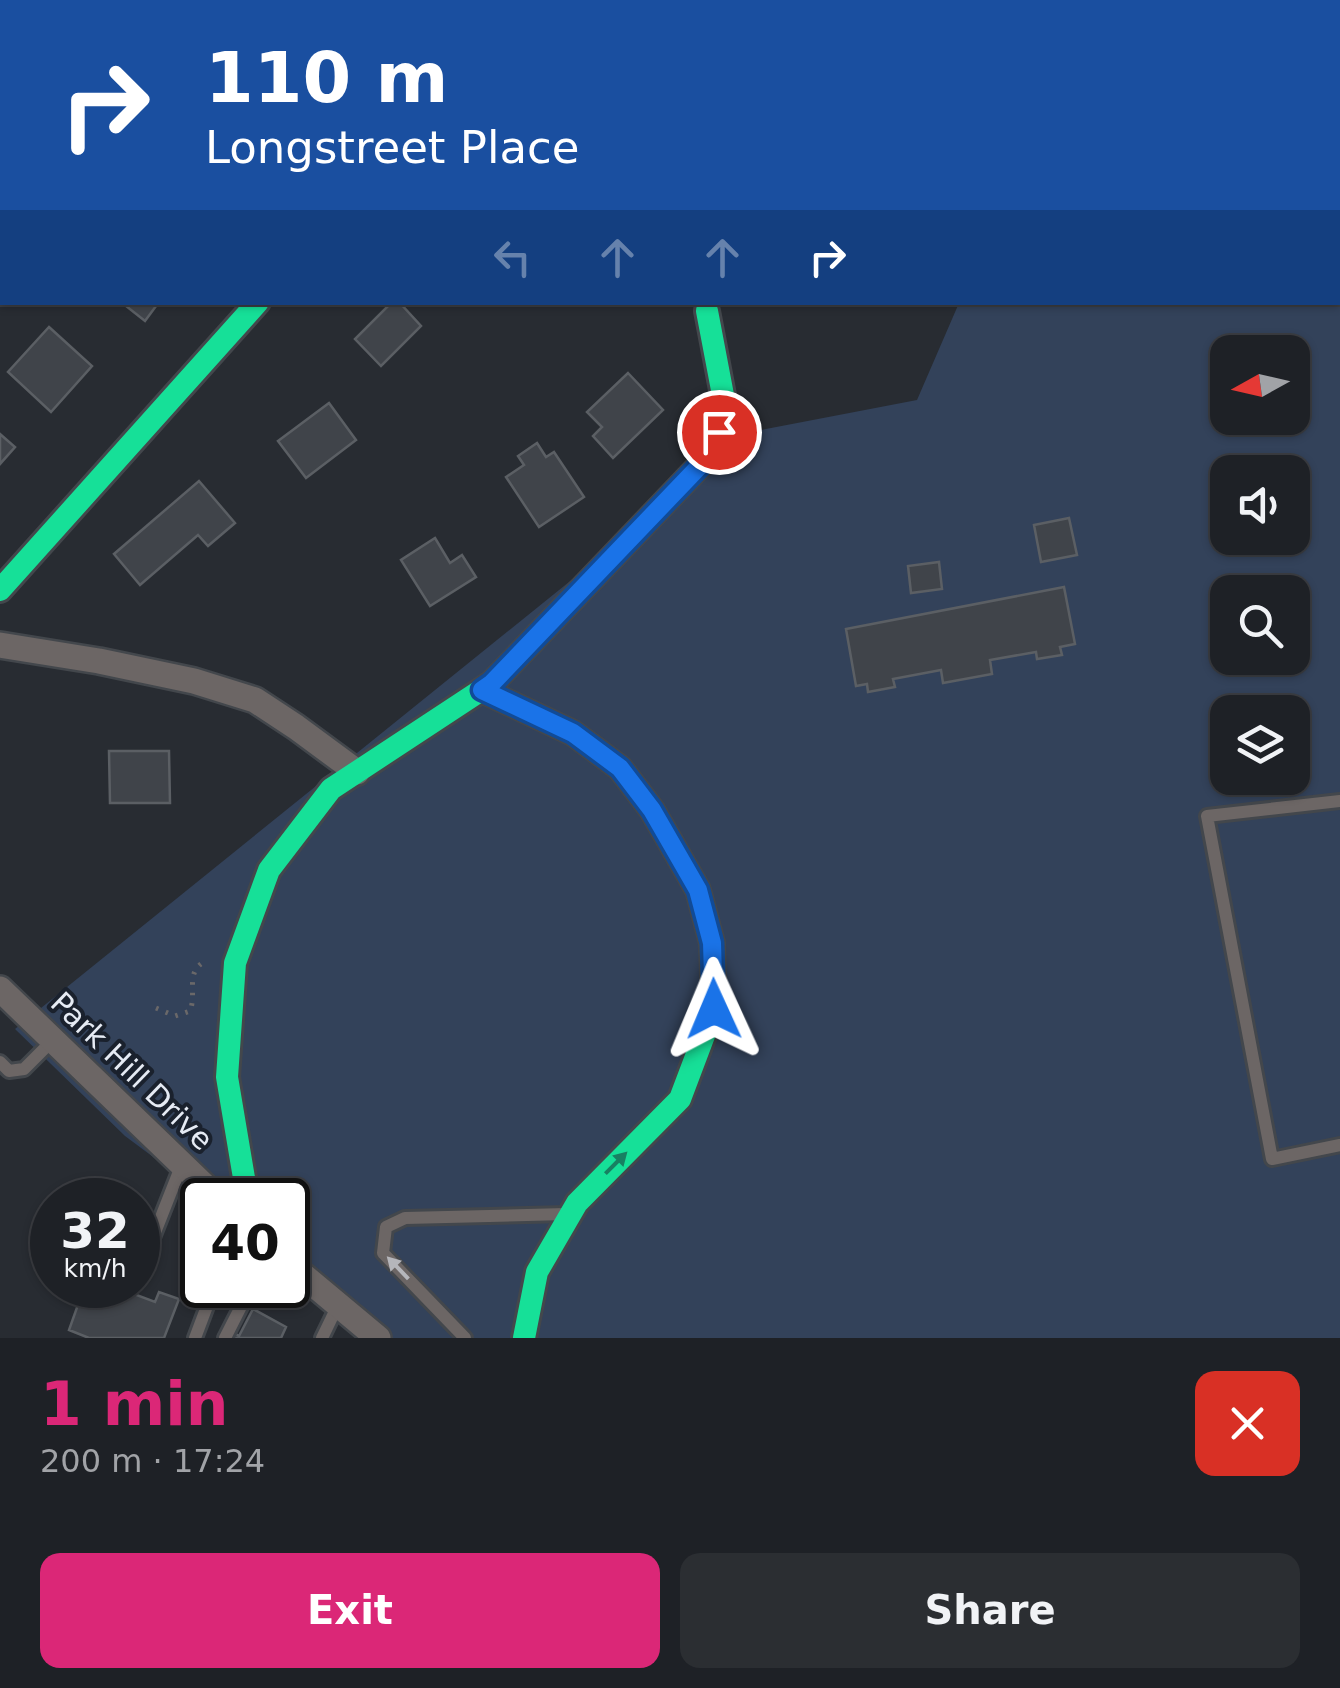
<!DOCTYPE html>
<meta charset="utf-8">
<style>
:root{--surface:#1e2126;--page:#2b2e32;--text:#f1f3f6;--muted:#a1a3a7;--line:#3c3e43;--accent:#db2777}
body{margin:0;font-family:"DejaVu Sans",sans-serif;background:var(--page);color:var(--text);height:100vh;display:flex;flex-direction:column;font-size:38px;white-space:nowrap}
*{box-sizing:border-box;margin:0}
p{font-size:32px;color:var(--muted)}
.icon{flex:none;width:55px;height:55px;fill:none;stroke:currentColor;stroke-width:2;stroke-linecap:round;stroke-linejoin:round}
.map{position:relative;height:1338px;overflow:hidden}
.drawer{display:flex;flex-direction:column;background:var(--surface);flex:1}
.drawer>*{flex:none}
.guide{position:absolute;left:0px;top:0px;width:1340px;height:305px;box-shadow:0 2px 8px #0004,0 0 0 2px var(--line);background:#1a4fa0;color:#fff;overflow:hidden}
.needle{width:65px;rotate:262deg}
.tools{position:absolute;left:1210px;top:335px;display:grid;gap:20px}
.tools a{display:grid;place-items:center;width:100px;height:100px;border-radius:20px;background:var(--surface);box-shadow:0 2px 8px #0004,0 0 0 2px var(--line);font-size:50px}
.speed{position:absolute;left:30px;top:1178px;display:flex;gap:20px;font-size:50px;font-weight:700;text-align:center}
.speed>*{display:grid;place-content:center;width:130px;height:130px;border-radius:50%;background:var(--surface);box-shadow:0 2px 8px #0004,0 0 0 2px var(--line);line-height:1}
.speed small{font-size:25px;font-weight:400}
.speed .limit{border:5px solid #111;border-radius:15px;background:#fff;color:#111}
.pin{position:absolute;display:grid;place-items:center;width:85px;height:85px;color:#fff;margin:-42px;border:5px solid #fff;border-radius:50%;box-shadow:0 2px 10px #0007}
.me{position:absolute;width:110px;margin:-55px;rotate:359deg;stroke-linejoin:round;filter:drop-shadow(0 0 8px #0008)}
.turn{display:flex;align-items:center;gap:35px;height:210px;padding:0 40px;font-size:45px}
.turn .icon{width:130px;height:130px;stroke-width:2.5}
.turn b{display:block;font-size:70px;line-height:85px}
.lanes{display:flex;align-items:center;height:95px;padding:0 40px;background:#0003;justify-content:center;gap:50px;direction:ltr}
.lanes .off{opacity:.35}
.round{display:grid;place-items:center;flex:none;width:105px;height:105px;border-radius:20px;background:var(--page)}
.summary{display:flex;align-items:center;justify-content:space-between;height:170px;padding:0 40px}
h1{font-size:60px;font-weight:800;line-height:75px;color:var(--accent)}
.primary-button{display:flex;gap:20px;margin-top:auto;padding:20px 40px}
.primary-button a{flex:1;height:115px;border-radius:20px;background:var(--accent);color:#fff;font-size:40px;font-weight:800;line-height:115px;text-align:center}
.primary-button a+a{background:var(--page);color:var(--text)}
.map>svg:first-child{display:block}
.green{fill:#33425a;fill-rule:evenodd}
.building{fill:#40444a;stroke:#5b5f64;stroke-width:2.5}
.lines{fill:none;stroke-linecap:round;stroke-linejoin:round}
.lane-casing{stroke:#43474c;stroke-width:18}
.street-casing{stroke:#43474c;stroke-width:30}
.fast-casing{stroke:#43474c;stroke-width:28}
.path{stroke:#6a6869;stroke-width:5;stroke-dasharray:2.5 8;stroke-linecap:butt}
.lane{stroke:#6c6665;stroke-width:12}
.street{stroke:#6c6665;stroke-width:25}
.fast{stroke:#16e098;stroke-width:22}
.oneway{fill:#188062}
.oneway2{fill:#b5b6bb}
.route-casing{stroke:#114b97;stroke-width:25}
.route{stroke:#1a73e8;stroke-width:18}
.labels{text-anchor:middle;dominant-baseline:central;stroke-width:8;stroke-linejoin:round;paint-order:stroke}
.street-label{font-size:30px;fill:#e6ebf4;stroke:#1a212d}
</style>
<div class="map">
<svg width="1340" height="1338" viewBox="0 0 1340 1338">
<rect width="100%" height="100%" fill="#282c32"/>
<!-- green -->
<path class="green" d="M1289 0H1340V1338H392L367 1315 288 1257V1200H211L125 1136 15 1029 756 431 917 400 959 303 1338 302V2H1288ZM1228 352H1292V418H1228ZM1228 472H1292V538H1228ZM1228 592H1292V658H1228ZM1228 712H1292V778H1228Z"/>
<!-- building -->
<path class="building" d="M157 0H250L246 2H159Z
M504 0H556L557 2H497Z
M2 141V187L0 184V143Z
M121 302H159L145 321Z
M392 302H399L421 326 381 366 355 339Z
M49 327 92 366 51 412 8 372Z
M628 373 663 410 613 458 593 436 602 427 587 412Z
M329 403 356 440 306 478 278 441Z
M0 434 15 447 0 464Z
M537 443 546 457 554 452 584 497 539 527 506 477 524 465 518 456Z
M199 481 235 523 208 546 198 535 140 585 114 554Z
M1069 518 1077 555 1041 562 1034 525Z
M435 538 450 563 462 555 476 577 430 606 401 560Z
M939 562 942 589 911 593 908 566Z
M1064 587 1075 644 1060 647 1062 655 1037 659 1036 652 990 660 992 674 943 683 941 670 893 679 895 687 868 692 867 684 856 686 846 629Z
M109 751H169L170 803H110Z
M85 1285H110L155 1302 159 1292 179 1299 164 1338H89L69 1330Z
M253 1309 286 1327 281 1338H231L234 1333 239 1336Z"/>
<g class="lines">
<defs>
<path id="lane" d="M1340 801 1207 816 1272 1159 1340 1145
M0 1062 9 1071 24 1069 53 1040
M139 1273 182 1164
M195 1338 215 1285
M225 1338 252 1285
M322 1338 338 1305
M465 1338 383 1253 386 1227 405 1218 566 1214"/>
<path id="street" d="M7 2 10 0
M819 2 828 0
M0 645 99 661 194 681 255 700 296 727 357 772
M0 989 219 1200
M288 1263 378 1338"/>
<path id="fast" d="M0 590 258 302
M482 690 573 733 620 768 652 810 698 890 712 943 714 1009 680 1099 577 1203 537 1272 524 1338
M252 1200 244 1178 227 1077 235 963 269 870 331 789 492 683 712 453 726 411 707 311"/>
</defs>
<!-- lane casing -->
<use href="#lane" class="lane-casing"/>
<!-- street casing -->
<use href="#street" class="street-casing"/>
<!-- fast casing -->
<use href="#fast" class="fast-casing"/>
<!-- path -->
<path class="path" d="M156 1008 175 1016 190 1011C197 994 185 972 204 962"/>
<!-- lane -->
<use href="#lane" class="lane"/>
<!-- street -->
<use href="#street" class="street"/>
<!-- fast -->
<use href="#fast" class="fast"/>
</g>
<!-- one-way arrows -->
<defs><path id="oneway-solid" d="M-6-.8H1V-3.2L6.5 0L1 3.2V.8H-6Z" transform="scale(2.5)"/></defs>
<use class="oneway" href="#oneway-solid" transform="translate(616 1163) rotate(-45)"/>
<use class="oneway2" href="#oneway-solid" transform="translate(398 1268) rotate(-134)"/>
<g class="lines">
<defs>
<path id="route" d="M714 1009 712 943 698 890 652 810 620 768 573 733 482 690 492 683 712 453 719 432"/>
</defs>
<!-- route casing -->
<use href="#route" class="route-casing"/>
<!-- route -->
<use href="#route" class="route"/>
</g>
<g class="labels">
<!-- street labels -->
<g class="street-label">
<text transform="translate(132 1071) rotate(44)">Park Hill Drive</text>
</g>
</g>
</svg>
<div class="tools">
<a><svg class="needle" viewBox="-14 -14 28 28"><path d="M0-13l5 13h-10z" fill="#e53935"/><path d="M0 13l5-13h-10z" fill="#a1a3a7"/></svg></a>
<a><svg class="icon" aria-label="sound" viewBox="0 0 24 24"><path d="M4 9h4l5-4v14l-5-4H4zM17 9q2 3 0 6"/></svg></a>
<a><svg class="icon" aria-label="search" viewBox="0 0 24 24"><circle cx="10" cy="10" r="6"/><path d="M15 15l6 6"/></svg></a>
<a><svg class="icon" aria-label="layers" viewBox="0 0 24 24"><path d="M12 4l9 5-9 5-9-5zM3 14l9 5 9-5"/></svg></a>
</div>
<div class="speed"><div>32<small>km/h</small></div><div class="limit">40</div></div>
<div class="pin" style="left:719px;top:432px;background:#d93025"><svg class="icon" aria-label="arrive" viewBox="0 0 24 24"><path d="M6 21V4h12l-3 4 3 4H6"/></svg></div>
<svg class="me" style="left:714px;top:1009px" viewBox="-20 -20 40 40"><path d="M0-17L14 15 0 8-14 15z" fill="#1a73e8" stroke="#fff" stroke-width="4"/></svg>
<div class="guide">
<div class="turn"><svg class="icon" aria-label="right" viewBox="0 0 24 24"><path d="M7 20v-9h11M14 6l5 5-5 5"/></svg><div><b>110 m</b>Longstreet Place</div></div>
<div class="lanes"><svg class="icon off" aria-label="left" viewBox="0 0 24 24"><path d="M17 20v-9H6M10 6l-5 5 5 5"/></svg><svg class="icon off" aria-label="ahead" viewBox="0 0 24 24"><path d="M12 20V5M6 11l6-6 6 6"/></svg><svg class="icon off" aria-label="ahead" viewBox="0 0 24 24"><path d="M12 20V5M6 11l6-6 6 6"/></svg><svg class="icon" aria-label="right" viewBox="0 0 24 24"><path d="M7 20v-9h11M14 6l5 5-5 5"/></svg></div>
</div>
</div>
<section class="drawer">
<div class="summary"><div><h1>1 min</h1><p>200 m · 17:24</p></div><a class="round" style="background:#d93025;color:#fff"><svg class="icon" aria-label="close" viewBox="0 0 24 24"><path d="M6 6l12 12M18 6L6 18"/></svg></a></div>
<div class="primary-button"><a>Exit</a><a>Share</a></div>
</section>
